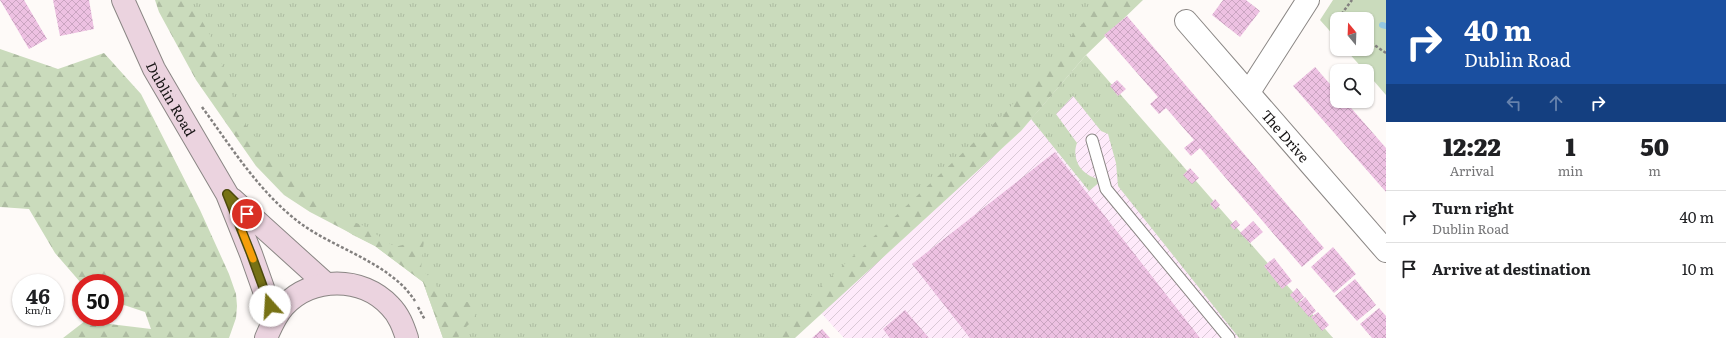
<!DOCTYPE html>
<style>
:root{--surface:#fff;--page:#f6f6f6;--text:#202124;--muted:#757577;--line:#e0e0e0}
body{margin:0;font-family:Literata,serif;background:var(--page);color:var(--text);height:100vh;display:flex;flex-direction:column;font-size:15px;white-space:nowrap}
*{box-sizing:border-box;margin:0}
p{font-size:13px;color:var(--muted)}
.icon{flex:none;width:22px;height:22px;fill:none;stroke:currentColor;stroke-width:2;stroke-linecap:round;stroke-linejoin:round}
.map{position:relative;flex:1;overflow:hidden}
.sheet{display:flex;flex-direction:column;background:var(--surface);width:340px}
.sheet>*{flex:none}
.banner{background:#1a4fa0;color:#fff;overflow:hidden}
.needle{width:26px;rotate:341deg}
.fabs{position:absolute;left:1330px;top:12px;display:grid;gap:8px}
.fabs a{display:grid;place-items:center;width:44px;height:44px;border-radius:8px;background:var(--surface);box-shadow:0 1px 3px #0004;font-size:20px}
.speed{position:absolute;left:12px;top:274px;display:flex;gap:8px;font-size:20px;font-weight:700;text-align:center}
.speed>*{display:grid;place-content:center;width:52px;height:52px;border-radius:50%;background:var(--surface);box-shadow:0 1px 3px #0004;line-height:1}
.speed small{font-size:10px;font-weight:400}
.speed .limit{border:6px solid #d22;background:#fff;color:#111}
.pin{position:absolute;display:grid;place-items:center;width:34px;height:34px;color:#fff;margin:-17px;border:2px solid #fff;border-radius:50%;box-shadow:0 1px 4px #0007}
.me{position:absolute;width:44px;margin:-22px;rotate:341deg;stroke-linejoin:round;filter:drop-shadow(0 0 3px #0008)}
.turn{display:flex;align-items:center;gap:14px;height:84px;padding:0 12px;font-size:18px}
.turn .icon{width:52px;height:52px;stroke-width:2.5}
.turn b{display:block;font-size:28px;line-height:34px}
.lanes{display:flex;align-items:center;height:38px;padding:0 12px;background:#0003;justify-content:center;gap:20px;direction:ltr}
.lanes .off{opacity:.35}
.eta{display:flex;justify-content:space-evenly;align-items:center;height:68px;text-align:center}
.eta b{font-size:24px;font-weight:800;line-height:28px}
ul{padding:0;list-style:none}
li{display:flex;align-items:center;gap:12px;height:52px;padding:0 12px;border-top:1px solid var(--line)}
li div{flex:1}
li b{display:block;font-size:15px}
li em{font-style:normal}
main{display:flex;flex:1;min-height:0}
.map>svg:first-child{display:block}
.industrial{fill:url(#industrial-furrows)}
.grass{fill:url(#grass-tufts)}
.forest{fill:url(#forest-firs)}
.green{fill:#cadbbc}
.lines{fill:none;stroke-linecap:round;stroke-linejoin:round}
.stream{stroke:#94c8e2;stroke-width:6}
.building{fill:url(#building-cross-hatch)}
.service-casing{stroke:#8a8684;stroke-width:13}
.minor-casing{stroke:#8a8684;stroke-width:24}
.secondary-casing{stroke:#8a8684;stroke-width:24}
.path{stroke:#83807f;stroke-width:2.5;stroke-dasharray:3 2;stroke-linecap:butt}
.service{stroke:#fff;stroke-width:11}
.minor{stroke:#fff;stroke-width:22}
.secondary{stroke:#ebd3df;stroke-width:22}
.route-casing{stroke:#4d4a0e;stroke-width:10}
.route{stroke:#777215;stroke-width:7}
.slow{stroke:#f59e0b;stroke-width:7}
.labels{text-anchor:middle;dominant-baseline:central;stroke-width:3;stroke-linejoin:round;paint-order:stroke}
.street-label{font-size:14px;fill:#171515;stroke:#fff}
</style>
<main>
<div class="map">
<svg width="1386" height="338" viewBox="0 0 1386 338">
<defs>
<pattern id="industrial-furrows" width="10" height="10" patternUnits="userSpaceOnUse"><rect width="10" height="10" fill="#feeafa"/><path d="M-1 1l2-2M0 10L10 0M9 11l2-2" fill="none" stroke="#d9c8d5"/></pattern>
<pattern id="grass-tufts" width="24" height="20" patternUnits="userSpaceOnUse"><rect width="24" height="20" fill="#cadbbc"/><path d="M3 7l-1-3M5 7V3M7 7l1-3M15 17l-1-3M17 17v-4M19 17l1-3" fill="none" stroke="#adbba1"/></pattern>
<pattern id="forest-firs" width="22" height="20" patternUnits="userSpaceOnUse"><rect width="22" height="20" fill="#cadbbc"/><path d="M5 1l3.5 6h-7zM16 11l3.5 6h-7z" fill="#adbba1"/></pattern>
<pattern id="building-cross-hatch" width="8" height="8" patternUnits="userSpaceOnUse"><rect width="8" height="8" fill="#edc1e2"/><path d="M0 0l8 8M0 8l8-8" fill="none" stroke="#caa5c1"/></pattern>
</defs>
<rect width="100%" height="100%" fill="#fefaf8"/>
<!-- industrial -->
<path class="industrial" d="M1062 83 1333 338H844L821 313 1021 131Z"/>
<!-- grass -->
<path class="grass" d="M156 0H1117L1021 108 776 338H443L423 282 375 246 353 235 316 211 256 147Z
M1086 55 1333 338H1239L1118 186 1116 163 1108 134 1101 131 1073 96 1056 114 1077 143C1073 153 1076 167 1087 174 1091 177 1096 178 1101 181L1089 191 1031 119Z"/>
<!-- forest -->
<path class="forest" d="M155 0H190L215 44 235 103 247 127 287 175 339 217 362 225 395 247 424 239 421 269 435 282 442 302H471L476 317 461 332 458 338H443L423 282 375 246 310 212 284 195 256 166 196 80 159 12Z
M1103 0H1143L1086 55 1021 131 795 338H766L1004 114Z
M0 49 58 69 104 53 141 94 200 210 229 274 236 294 237 306 236 318 229 338H63L85 321 151 329 145 312 115 302V283H81L55 253 29 209 0 207Z"/>
<!-- green -->
<path class="green" d="M1333 0H1386V95L1367 73V71H1365L1345 49H1367V19H1337V39L1320 20Z"/>
<g class="lines">
<!-- stream -->
<path class="stream" d="M1382 25 1386 26"/>
</g>
<!-- building -->
<path class="building" d="M0 0H24L47 39 29 49Z
M53 0H89L94 29 60 36Z
M1223 0H1246L1260 11 1240 37 1212 15Z
M1127 16 1324 248 1302 267 1200 148 1191 156 1184 148 1194 140 1166 108 1159 114 1150 104 1158 97 1104 35Z
M1315 67 1337 92V101H1345L1386 148V192L1293 86Z
M1117 80 1126 89 1118 96 1110 86Z
M1055 152 1200 338H970L912 264Z
M1190 168 1199 178 1192 184 1183 175Z
M1215 199 1220 205 1215 210 1210 204Z
M1236 220 1240 225 1234 230 1230 225Z
M1253 221 1263 232 1250 243 1240 233Z
M1333 247 1356 274 1334 293 1311 267Z
M1274 258 1292 281 1282 289 1264 266Z
M1355 279 1376 305 1357 321 1335 296Z
M1297 288 1304 297 1297 303 1290 295Z
M1305 297 1316 311 1309 317 1298 304Z
M1379 308 1386 316V338H1372L1360 324Z
M905 310 929 338H890L883 329Z
M1318 312 1329 325 1322 331 1311 317Z
M822 329 830 338H812Z"/>
<g class="lines">
<defs>
<path id="service" d="M1092 140 1106 189 1229 338"/>
<g id="minor">
<path id="s1" d="M1186 21 1386 251"/>
<path d="M1249 92 1308 0"/>
</g>
<g id="secondary">
<path id="s2" d="M123 0 154 69 227 194 251 254 274 319"/>
<path d="M232 199 326 284"/>
<path d="M266 338C271 326 276 315 284 306 312 276 362 276 390 306 399 315 403 326 407 338"/>
</g>
</defs>
<!-- service casing -->
<use href="#service" class="service-casing"/>
<!-- minor casing -->
<use href="#minor" class="minor-casing"/>
<!-- secondary casing -->
<use href="#secondary" class="secondary-casing"/>
<!-- path -->
<path class="path" d="M1346 19 1343 12 1352 0
M1367 40 1386 53
M202 107C232 148 259 192 300 223 335 249 391 263 415 301
M418 307 425 320"/>
<!-- service -->
<use href="#service" class="service"/>
<!-- minor -->
<use href="#minor" class="minor"/>
<!-- secondary -->
<use href="#secondary" class="secondary"/>
</g>
<g class="lines">
<defs>
<path id="route" d="M247 214 227 194 251 254 270 306"/>
</defs>
<!-- route casing -->
<use href="#route" class="route-casing"/>
<!-- route -->
<use href="#route" class="route"/>
<!-- slow -->
<path class="slow" d="M242 231 253 259"/>
</g>
<g class="labels">
<!-- street labels -->
<g class="street-label">
<text stroke="none"><textPath href="#s2" startOffset="110">Dublin Road</textPath></text>
<text stroke="none"><textPath href="#s1" startOffset="152">The Drive</textPath></text>
</g>
</g>
</svg>
<div class="fabs">
<a><svg class="needle" viewBox="-14 -14 28 28"><path d="M0-13l5 13h-10z" fill="#e53935"/><path d="M0 13l5-13h-10z" fill="#757577"/></svg></a>
<a><svg class="icon" aria-label="search" viewBox="0 0 24 24"><circle cx="10" cy="10" r="6"/><path d="M15 15l6 6"/></svg></a>
</div>
<div class="speed"><div>46<small>km/h</small></div><div class="limit">50</div></div>
<div class="pin" style="left:247px;top:214px;background:#d93025"><svg class="icon" aria-label="arrive" viewBox="0 0 24 24"><path d="M6 21V4h12l-3 4 3 4H6"/></svg></div>
<svg class="me" style="left:270px;top:306px" viewBox="-20 -20 40 40"><circle r="19" fill="#fff"/><path d="M0-13L10 11 0 6-10 11z" fill="#777215"/></svg>
</div>
<section class="sheet">
<div class="banner">
<div class="turn"><svg class="icon" aria-label="right" viewBox="0 0 24 24"><path d="M7 20v-9h11M14 6l5 5-5 5"/></svg><div><b>40 m</b>Dublin Road</div></div>
<div class="lanes"><svg class="icon off" aria-label="left" viewBox="0 0 24 24"><path d="M17 20v-9H6M10 6l-5 5 5 5"/></svg><svg class="icon off" aria-label="ahead" viewBox="0 0 24 24"><path d="M12 20V5M6 11l6-6 6 6"/></svg><svg class="icon" aria-label="right" viewBox="0 0 24 24"><path d="M7 20v-9h11M14 6l5 5-5 5"/></svg></div>
</div>
<div class="eta">
<div><b>12:22</b><p>Arrival</p></div>
<div><b>1</b><p>min</p></div>
<div><b>50</b><p>m</p></div>
</div>
<ul>
<li><svg class="icon" aria-label="right" viewBox="0 0 24 24"><path d="M7 20v-9h11M14 6l5 5-5 5"/></svg><div><b>Turn right</b><p>Dublin Road</p></div><em>40 m</em></li>
<li><svg class="icon" aria-label="arrive" viewBox="0 0 24 24"><path d="M6 21V4h12l-3 4 3 4H6"/></svg><div><b>Arrive at destination</b></div><em>10 m</em></li>
</ul>
</section>
</main>
